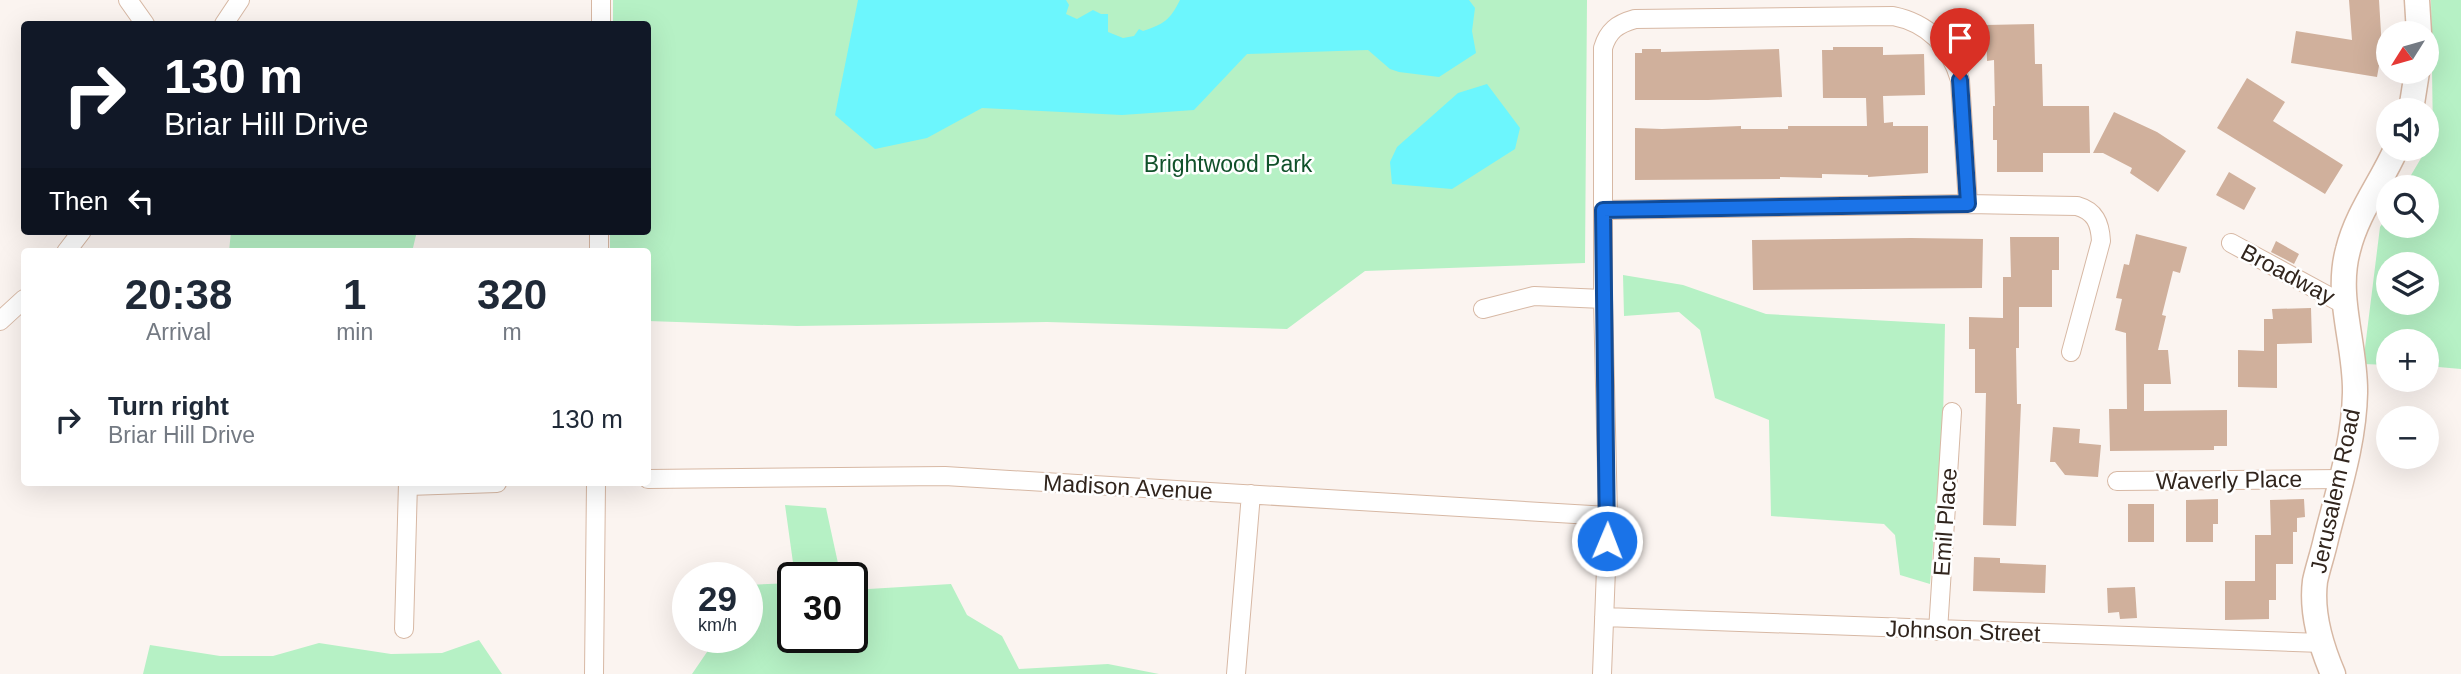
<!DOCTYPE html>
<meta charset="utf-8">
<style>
:root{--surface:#fff;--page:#f6f6f7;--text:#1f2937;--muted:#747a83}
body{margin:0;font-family:Helvetica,sans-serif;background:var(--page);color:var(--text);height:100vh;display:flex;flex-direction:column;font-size:26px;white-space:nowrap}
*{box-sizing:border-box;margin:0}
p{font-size:23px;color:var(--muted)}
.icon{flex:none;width:38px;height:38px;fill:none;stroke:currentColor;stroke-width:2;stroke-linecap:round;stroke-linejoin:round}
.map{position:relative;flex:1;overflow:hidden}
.sheet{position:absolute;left:21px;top:248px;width:630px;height:238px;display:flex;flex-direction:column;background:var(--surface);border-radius:7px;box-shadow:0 7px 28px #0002}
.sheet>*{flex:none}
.guide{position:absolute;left:21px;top:21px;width:630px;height:214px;border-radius:7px;box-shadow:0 7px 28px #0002;background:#111827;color:#fff;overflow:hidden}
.needle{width:46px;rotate:233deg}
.buttons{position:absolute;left:2376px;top:21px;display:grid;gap:14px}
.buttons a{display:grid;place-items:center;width:63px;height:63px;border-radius:50%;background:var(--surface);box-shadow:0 7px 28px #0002;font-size:35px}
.speed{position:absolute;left:672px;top:562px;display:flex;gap:14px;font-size:35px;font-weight:700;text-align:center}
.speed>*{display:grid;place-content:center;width:91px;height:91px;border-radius:50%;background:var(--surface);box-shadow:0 7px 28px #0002;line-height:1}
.speed small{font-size:18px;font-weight:400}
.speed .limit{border:4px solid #111;border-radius:10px;background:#fff;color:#111}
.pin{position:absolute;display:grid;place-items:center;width:60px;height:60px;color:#fff;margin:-72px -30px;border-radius:50% 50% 50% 0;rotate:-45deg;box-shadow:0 0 7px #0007}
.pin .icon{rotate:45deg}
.me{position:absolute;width:77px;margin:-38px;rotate:1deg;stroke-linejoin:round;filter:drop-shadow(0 0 5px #0008)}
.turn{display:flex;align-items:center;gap:24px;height:147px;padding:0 28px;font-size:32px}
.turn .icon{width:91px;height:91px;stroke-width:2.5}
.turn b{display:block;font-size:49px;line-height:60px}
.then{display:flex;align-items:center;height:66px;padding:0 28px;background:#0003;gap:14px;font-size:26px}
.eta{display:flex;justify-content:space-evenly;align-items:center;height:119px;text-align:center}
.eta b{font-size:42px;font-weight:600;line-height:49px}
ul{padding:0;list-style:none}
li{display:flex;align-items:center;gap:21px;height:105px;padding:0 28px}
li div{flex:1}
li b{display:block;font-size:26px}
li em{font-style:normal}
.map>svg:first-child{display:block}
.green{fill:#b6f1c5;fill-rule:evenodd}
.water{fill:#6cf6fd}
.building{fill:#d0b09c}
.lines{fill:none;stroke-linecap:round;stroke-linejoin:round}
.street-casing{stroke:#d7b8a4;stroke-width:20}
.secondary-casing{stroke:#d7b8a4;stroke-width:27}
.street{stroke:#fff;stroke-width:18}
.secondary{stroke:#fff;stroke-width:24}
.route-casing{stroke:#114b97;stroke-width:18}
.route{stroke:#1a73e8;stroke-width:12}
.labels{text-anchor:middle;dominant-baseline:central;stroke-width:5;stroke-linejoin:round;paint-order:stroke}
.park-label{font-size:23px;fill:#10512a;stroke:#fff}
.street-label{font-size:23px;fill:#31251d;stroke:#fff}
</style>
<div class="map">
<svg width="2461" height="674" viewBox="0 0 2461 674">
<rect width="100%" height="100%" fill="#fbf4f0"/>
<!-- green -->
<path class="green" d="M613 0H1587L1585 263 1365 271 1287 329 1047 322 797 326 648 321V252H610V231H648V24H613Z
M2431 0H2461V369L2427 366V341H2389V365L2363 364 2380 227 2389 213V226H2427V187H2404L2433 138ZM2389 264H2427V303H2389Z
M231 231H417L412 252H229Z
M1623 275 1683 285 1766 314 1945 324 1943 421 1930 584 1900 575 1895 535 1884 524 1771 516 1769 420 1715 398 1700 330 1679 312 1624 316Z
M785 505 826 508 841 577H795Z
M793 583V637H852V590L951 584 967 615 1002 636 1019 669 1108 664 1159 674H692L707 652 711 637H747V585Z
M479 640 502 674H143L150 645 220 656H273L319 643 391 654 442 653Z"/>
<!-- water -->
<path class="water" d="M858 0H1066L1069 5 1066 14 1077 19 1093 10 1101 14H1108V32L1123 38 1134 36 1139 29 1143 31C1164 24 1170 20 1180 0H1469L1475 8 1472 31 1476 53 1439 77 1399 72 1390 69 1368 50 1247 54 1194 110 1122 115 982 108 927 138 875 149 835 115Z
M1487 84 1520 128 1515 149 1452 189 1392 184 1390 162 1397 147 1458 93Z"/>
<!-- building -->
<path class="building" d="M2349 0H2379L2382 49 2377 77 2291 63 2296 31 2352 40Z
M2034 24 2035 64H2042L2043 106H2089L2090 153H2043V172H1997V140H1993V106H1995L1994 60 1987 61 1986 25Z
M1833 47H1883V55L1924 54 1925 95 1883 96 1884 123 1893 122V126H1928V173L1868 177V175L1822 174V178L1780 177V179L1635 180V128L1662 129 1741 126V129H1788V126H1867L1866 98H1823L1822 50H1833Z
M1642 49H1661V52L1779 49 1782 97 1708 100H1635V53H1642Z
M2247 78 2285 102 2273 121 2343 165 2325 194 2217 128Z
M2114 112 2157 132 2186 151 2158 192 2130 173 2132 168 2103 153H2093Z
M2229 172 2256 188 2244 210 2216 195Z
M2136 234 2187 247 2180 273 2173 271 2162 315 2166 316 2158 350H2168L2171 384H2144V411L2227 410V446H2214V450L2110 451 2109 409H2127L2126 333 2115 330 2122 299 2116 298 2124 264 2129 265Z
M2010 237H2059V270H2052V307H2019V348H2016L2017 404H2021L2016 526 1983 525 1986 393H1975V349H1969V317L2003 318V277H2011Z
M1911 238 1983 239 1982 288 1753 290 1752 240Z
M2276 241 2299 254 2294 264 2271 252Z
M2311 308 2312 343 2277 344V388L2238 387V350L2264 351V319H2273L2272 309Z
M2053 427 2080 429 2079 443 2101 445 2098 477 2065 475 2055 462H2050Z
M2218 499V524H2213V542H2186V500Z
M2304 499 2305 517 2297 518V532H2293V564H2276V600H2269V619L2225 620V581H2255V535H2271L2270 500Z
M2128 504H2154V542H2128Z
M1974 557 2000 558V563L2046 565 2045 593 1973 591Z
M2135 587 2137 618 2120 619 2119 612 2108 613 2107 588Z"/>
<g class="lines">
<defs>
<path id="street" d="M128 0 145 24
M224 24 240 0
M601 24V0
M1603 210 1968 204 2077 206C2095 211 2100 223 2101 241L2071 352
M2231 243 2345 305
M66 252 82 231
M599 252V231
M1483 309 1534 296 1603 299
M0 321 24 299
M648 479 945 476 1608 516
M2117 481 2341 479
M408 486 497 483
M1604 617 2322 643
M404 629 408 483
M1938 631 1952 412
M594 674 596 483
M1236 674 1251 494
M1602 674 1608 516 1603 299V48C1608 31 1617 24 1635 19L1893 16C1928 23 1950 46 1960 80L1968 204"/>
<path id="secondary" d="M2417 0 2419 33
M2411 110 2417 72
M2333 674C2321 646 2311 612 2315 581 2318 567 2323 553 2326 539 2338 491 2354 443 2355 393 2356 345 2335 297 2348 250 2357 213 2381 183 2396 149"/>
</defs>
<!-- street casing -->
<use href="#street" class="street-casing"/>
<!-- secondary casing -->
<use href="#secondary" class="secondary-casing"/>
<!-- street -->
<use href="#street" class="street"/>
<!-- secondary -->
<use href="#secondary" class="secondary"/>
</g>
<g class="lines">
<defs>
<path id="route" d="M1607 541 1603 210 1968 204 1960 80"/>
</defs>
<!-- route casing -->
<use href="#route" class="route-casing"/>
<!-- route -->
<use href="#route" class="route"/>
</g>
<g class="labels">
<!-- park labels -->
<g class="park-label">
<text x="1228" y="164">Brightwood Park</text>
</g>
<!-- street labels -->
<g class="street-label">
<text transform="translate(2288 274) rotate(28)">Broadway</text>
<text transform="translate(2229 480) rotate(-1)">Waverly Place</text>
<text transform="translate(1128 487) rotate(3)">Madison Avenue</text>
<text transform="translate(2335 491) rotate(-78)">Jerusalem Road</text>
<text transform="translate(1945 522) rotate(-86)">Emil Place</text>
<text transform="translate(1963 631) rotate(2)">Johnson Street</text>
</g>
</g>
</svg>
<div class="buttons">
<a><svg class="needle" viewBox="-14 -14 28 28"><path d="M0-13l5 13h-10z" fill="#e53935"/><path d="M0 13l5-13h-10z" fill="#747a83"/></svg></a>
<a><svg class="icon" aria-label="sound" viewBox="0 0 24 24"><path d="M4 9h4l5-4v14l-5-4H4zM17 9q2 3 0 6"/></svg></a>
<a><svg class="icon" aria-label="search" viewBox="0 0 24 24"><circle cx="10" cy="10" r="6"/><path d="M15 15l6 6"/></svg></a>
<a><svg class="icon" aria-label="layers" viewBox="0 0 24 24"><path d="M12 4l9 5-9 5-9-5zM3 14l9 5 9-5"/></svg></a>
<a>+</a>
<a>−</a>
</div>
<div class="speed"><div>29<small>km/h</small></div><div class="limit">30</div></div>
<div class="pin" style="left:1960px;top:80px;background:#d93025"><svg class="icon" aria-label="arrive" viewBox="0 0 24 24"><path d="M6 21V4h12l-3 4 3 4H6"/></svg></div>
<svg class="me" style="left:1607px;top:541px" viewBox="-20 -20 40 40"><circle r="17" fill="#1a73e8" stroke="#fff" stroke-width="3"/><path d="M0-11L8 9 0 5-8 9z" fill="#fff"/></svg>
<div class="guide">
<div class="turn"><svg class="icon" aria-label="right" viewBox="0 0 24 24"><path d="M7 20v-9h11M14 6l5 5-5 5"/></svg><div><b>130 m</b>Briar Hill Drive</div></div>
<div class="then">Then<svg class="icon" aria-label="left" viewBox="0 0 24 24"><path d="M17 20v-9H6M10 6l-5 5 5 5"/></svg></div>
</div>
<section class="sheet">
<div class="eta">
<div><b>20:38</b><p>Arrival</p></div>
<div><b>1</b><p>min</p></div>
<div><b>320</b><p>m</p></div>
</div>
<ul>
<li><svg class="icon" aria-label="right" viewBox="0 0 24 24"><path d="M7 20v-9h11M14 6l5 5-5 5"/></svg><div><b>Turn right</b><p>Briar Hill Drive</p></div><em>130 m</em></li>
</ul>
</section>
</div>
